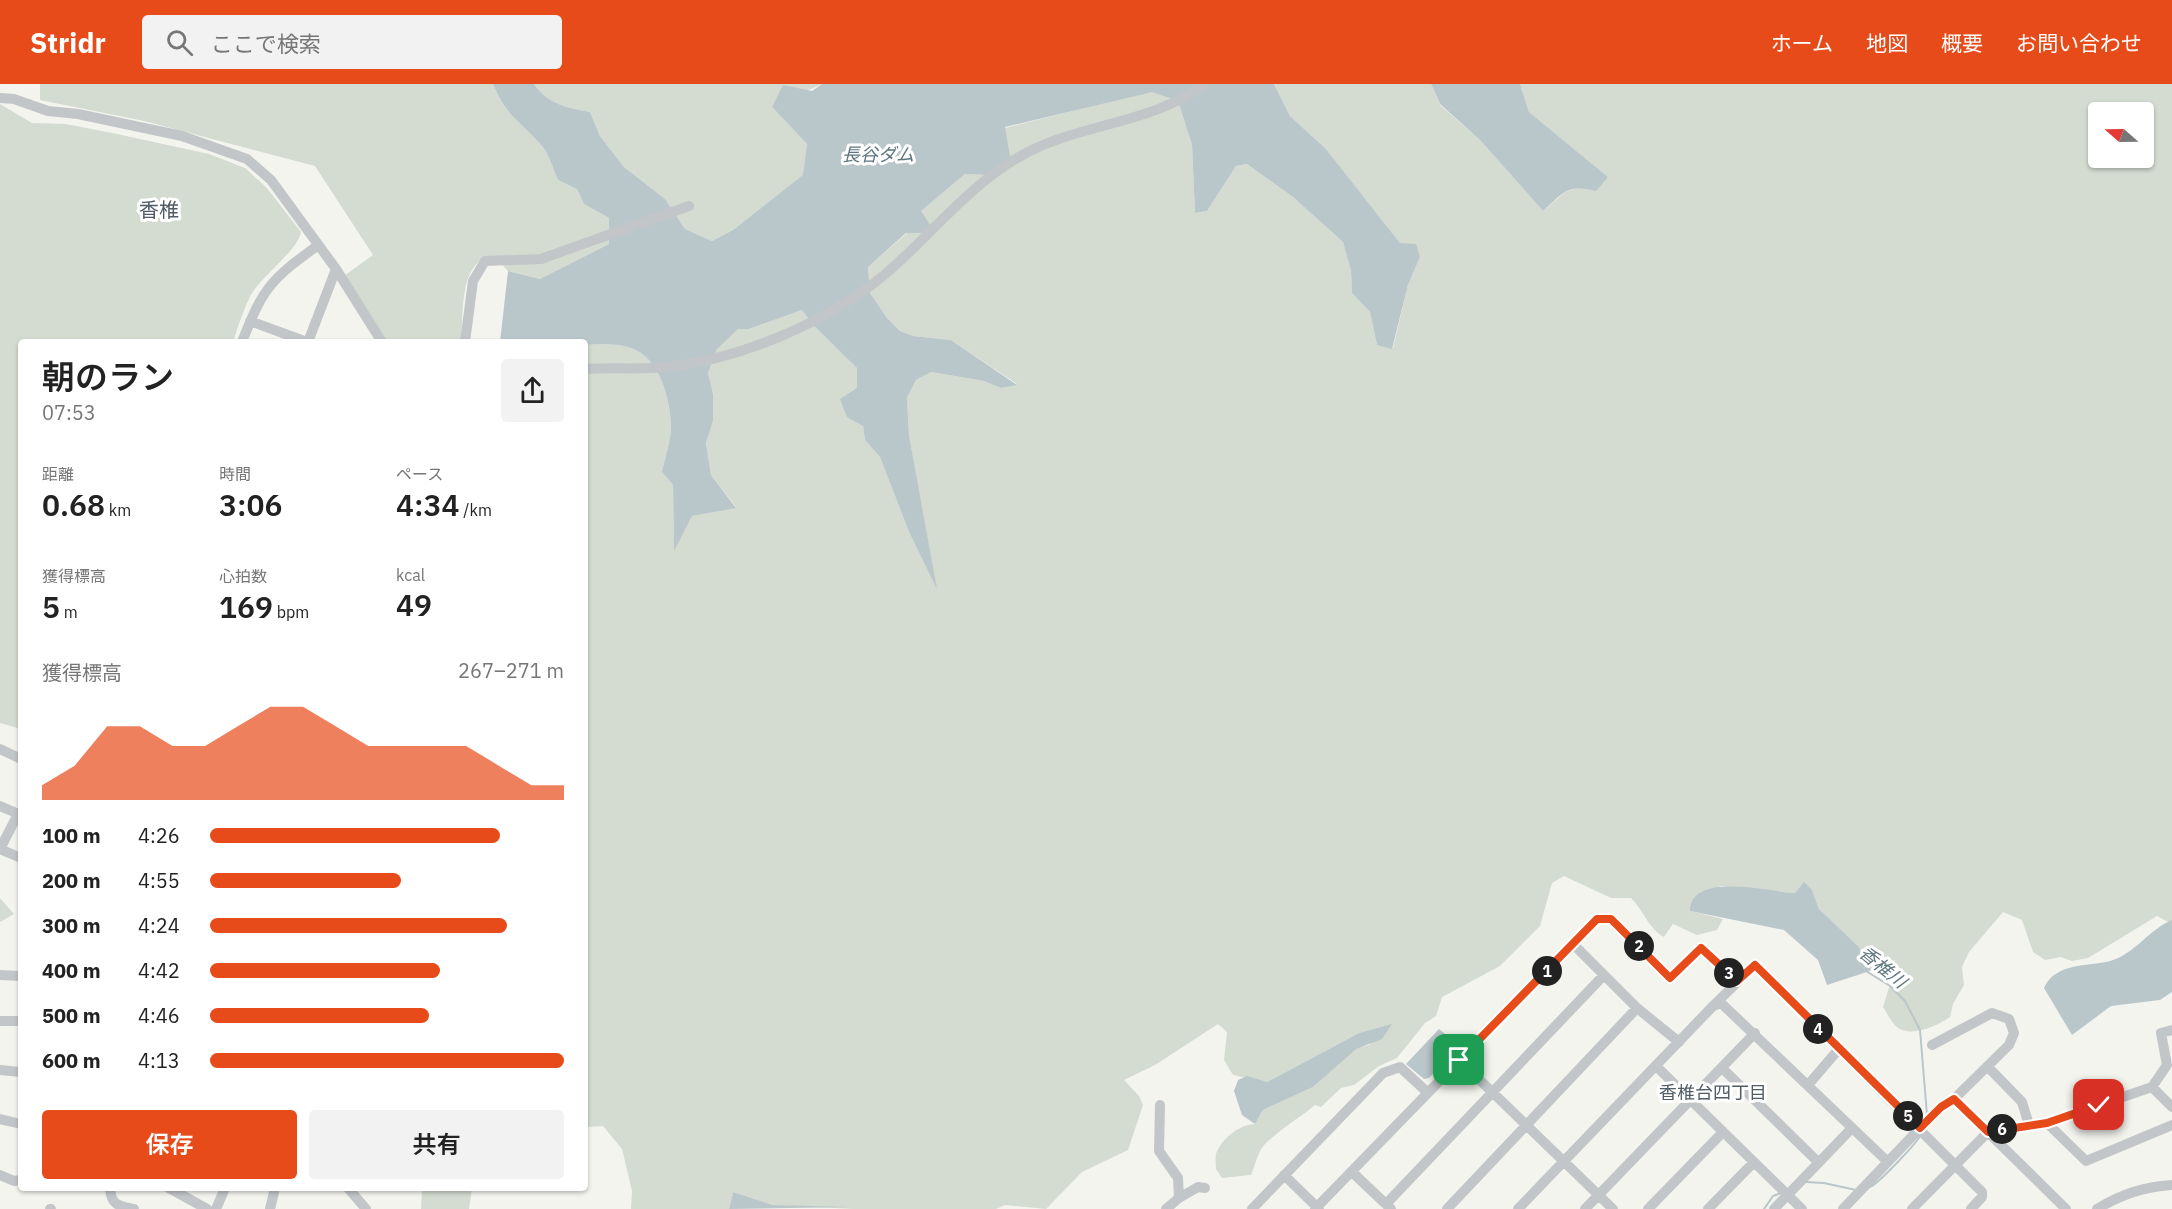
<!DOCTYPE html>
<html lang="ja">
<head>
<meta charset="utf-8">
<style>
  body { margin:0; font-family:"IBM Plex Sans","Noto Sans JP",sans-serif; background:#f2f2f2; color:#222; height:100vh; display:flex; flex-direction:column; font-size:22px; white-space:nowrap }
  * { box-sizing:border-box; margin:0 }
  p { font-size:20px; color:#767676 }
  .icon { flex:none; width:33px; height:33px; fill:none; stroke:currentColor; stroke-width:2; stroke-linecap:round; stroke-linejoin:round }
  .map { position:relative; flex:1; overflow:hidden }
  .panel { position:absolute; left:18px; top:255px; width:570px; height:852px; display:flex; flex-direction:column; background:#fff; border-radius:6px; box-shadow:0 2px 4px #0004 }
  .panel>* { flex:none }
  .needle { width:39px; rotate:290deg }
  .buttons { position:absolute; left:2088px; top:18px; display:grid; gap:12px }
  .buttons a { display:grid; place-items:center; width:66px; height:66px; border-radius:6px; background:#fff; box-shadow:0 2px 4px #0004; font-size:30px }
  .pin { position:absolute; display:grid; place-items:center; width:51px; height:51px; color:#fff; margin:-26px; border-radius:12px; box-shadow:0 3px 9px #0006 }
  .km { position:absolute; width:30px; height:30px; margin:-15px; border-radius:50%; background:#222; color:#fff; font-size:16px; line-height:30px; text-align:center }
  .round { display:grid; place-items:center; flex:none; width:63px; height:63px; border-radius:6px; background:#f2f2f2 }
  .summary { display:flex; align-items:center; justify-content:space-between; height:102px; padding:0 24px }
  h1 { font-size:33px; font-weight:600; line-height:45px }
  .figures { display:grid; grid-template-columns:repeat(3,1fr); gap:9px; height:102px; padding:6px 24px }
  .figures div { display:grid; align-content:center }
  .figures b { font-size:30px; font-weight:600 }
  .figures small { font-size:16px; font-weight:400 }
  .figures p { font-size:16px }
  .chart { height:168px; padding:12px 24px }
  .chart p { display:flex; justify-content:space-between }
  .chart svg { width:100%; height:108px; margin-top:6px; fill:#e84b1a; opacity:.7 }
  .primary-button { display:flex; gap:12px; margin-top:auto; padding:12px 24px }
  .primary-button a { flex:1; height:69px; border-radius:6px; background:#e84b1a; color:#fff; font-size:24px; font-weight:600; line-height:69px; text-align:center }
  .primary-button a+a { background:#f2f2f2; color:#222 }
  ul { padding:0 24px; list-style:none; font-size:20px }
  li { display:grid; grid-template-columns:96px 72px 1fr; align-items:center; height:45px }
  li i { height:15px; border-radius:8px; background:#e84b1a }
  header { display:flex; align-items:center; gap:36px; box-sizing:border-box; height:84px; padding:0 30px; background:#e84b1a; color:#fff }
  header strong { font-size:28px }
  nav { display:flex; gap:33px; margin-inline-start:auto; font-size:21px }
  .search { width:420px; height:54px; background:#f2f2f2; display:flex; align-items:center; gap:15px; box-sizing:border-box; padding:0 21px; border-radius:6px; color:#767676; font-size:22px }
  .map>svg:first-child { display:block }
</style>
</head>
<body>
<header>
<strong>Stridr</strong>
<div class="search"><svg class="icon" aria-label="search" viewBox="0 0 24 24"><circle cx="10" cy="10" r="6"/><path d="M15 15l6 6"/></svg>ここで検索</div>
<nav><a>ホーム</a><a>地図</a><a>概要</a><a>お問い合わせ</a></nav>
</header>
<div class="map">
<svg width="2172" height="1125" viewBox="0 0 2172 1125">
  <rect width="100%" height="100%" fill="#f4f4ef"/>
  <path fill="#d4dbd0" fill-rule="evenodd" d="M40,0H493C507,34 520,36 542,62C549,70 553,85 558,96L577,105L584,120L609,134V160L540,195L508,187L497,175L488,172C458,184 464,231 461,258H388L344,192L373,171L315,82L144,37L40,16Z
    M534,0H822L772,23L807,60L804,91L733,146L712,157L685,145L665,115L624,83L600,52L590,28C568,24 547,20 534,0Z
    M1274,0H1431L1440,21L1480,56L1543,127L1565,108L1608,93L1529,28L1520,0H2172V840L2157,832L2088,874L2072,877L2061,873L2045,876L2033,868L2022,836L2003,828L1969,868L1962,883L1964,901L1953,920L1950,933C1937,942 1911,954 1897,943C1891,938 1887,929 1883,923L1893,891L1873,886L1859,863L1819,825L1812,806L1804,799L1795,809L1720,802L1690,827L1723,835L1717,846L1697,851L1673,840L1664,853C1648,844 1644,827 1631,814H1611L1564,792L1552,799L1540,842L1500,882L1442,913L1436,932L1425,939L1397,974L1379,982L1354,1001L1341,1004L1321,1023L1315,1021C1302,1032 1270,1052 1262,1064C1257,1071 1255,1082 1251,1091L1222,1094L1216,1085C1216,1081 1215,1074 1216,1070C1221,1055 1240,1040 1255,1040L1263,1026L1313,1003L1356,964L1369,961L1391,941L1359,949L1267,998L1233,991L1224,976L1227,948L1218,940L1155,981L1124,996L1139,1012L1143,1021L1128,1066L1082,1088L1046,1125L1005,1121L996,1125H853L773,1121L733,1108L729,1125H631L632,1107L622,1065L603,1042L585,1043V261C599,260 618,259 631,264C660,274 670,314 671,342C671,357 665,373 662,388L673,401L674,465L692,432L736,423L711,391L706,359L713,337V310L708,289L717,264L738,245H749L802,226L815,243L857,284V304L865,356L880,373L909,448L936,502L909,351L907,314L916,296L931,288L984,297L1001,304L1017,300L951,256L913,252L900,247L887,234L870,209L868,183L907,149L921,127L965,90L987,91L1005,44L1152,7L1178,17L1192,61L1195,129L1207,127L1236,82L1247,80L1293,113L1343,158L1351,187L1352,209L1370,228L1377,261L1393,264L1408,201L1420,173L1400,159L1326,65L1290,32ZM2098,28H2144V74H2098Z
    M0,20L32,39L66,40L117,50L209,70L245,84L267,104L301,148C298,166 265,189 252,209C244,224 238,242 233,258H21V645L0,639Z
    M0,814L14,830L0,838Z
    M422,1104H472L469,1125H421Z"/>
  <path fill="#b9c6ca" d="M493,0H534C547,20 568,24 590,28L600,52L624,83L665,115L685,145L712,157L733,146L803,91L807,60L772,23L783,1L812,7L822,0H1274L1290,32L1326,65L1400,159L1416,160L1420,173L1408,201L1392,265L1377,261L1370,228L1352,209L1351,187L1343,158L1293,113L1247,80L1236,82L1207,127L1195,129L1192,61L1178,17L1152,8L1005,43L1010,73L987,91L965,90L921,127L930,141L922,149H906L868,183L870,209L887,234L900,247L913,252L951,256L1017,301L1001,304L984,297L931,288L916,296L907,314L909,351L937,505L909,448L880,373L865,356L863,342L847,333L840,315L857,304V284L815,243L802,226L749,245H738L717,265L708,289L713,310V337L706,359L711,391L736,424L692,432L674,467L673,401L662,388C665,373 671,357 671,342C670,314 660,274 631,264C618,259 599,260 585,261V258H500L508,187L540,195L609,160V134L584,120L577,105L558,96C553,85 549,70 542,62C520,36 507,34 493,0Z
    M1431,0H1520L1529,28L1608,93L1596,107C1568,99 1563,109 1543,127L1480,56L1440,20Z
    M1804,798L1812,806L1819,825L1859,863L1873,886L1827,901L1818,876L1784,846L1690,827C1691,787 1769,808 1795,809Z
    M2172,836V908L2160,916L2111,922L2072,951L2044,904C2056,878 2087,883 2110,877C2135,870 2148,846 2172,836Z
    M1392,940L1382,955L1356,965L1313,1003L1263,1026L1255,1040L1242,1031L1234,1007L1238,996L1247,992L1267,998L1359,949Z
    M1439,945L1457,960L1458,964L1429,994L1424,995L1406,980Z
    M733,1108L773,1121L849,1123L729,1125Z"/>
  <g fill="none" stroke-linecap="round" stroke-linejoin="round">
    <path stroke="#b9c6ca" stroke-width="2" d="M1866,887L1890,902L1905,917L1920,946L1927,1031
      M1806,1098L1824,1099L1856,1106
      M1870,1103C1878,1100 1919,1057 1921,1050
      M1764,1125L1773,1112L1781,1109"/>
    <path stroke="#c3c6c9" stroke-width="10" d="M0,14L14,15L48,27L78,30L182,52L247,75L271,96L336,185L382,258
      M250,237L307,258
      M242,258C263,204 270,196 317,162
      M308,258L336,185
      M465,258L473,197L485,177L541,175L689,122
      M585,285C612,283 640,286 667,283C740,275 826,239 883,192C932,151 970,98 1028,68C1085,39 1153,39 1205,0
      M0,665L21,675
      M0,722L21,731
      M0,765L18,730
      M0,765L21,774
      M1574,861L1637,924L1679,958
      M0,891L21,892
      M1713,922L1755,881L1982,1108V1113L1971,1125
      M0,937H21
      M1932,961L1992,929L2009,935L2014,949L2009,961L1954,1015
      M1459,976L1613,1125
      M1656,982L1802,1125
      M1988,983L2022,1018L2029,1041
      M1722,984L1818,1078
      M0,986L21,988
      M1808,1001L1838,966
      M2152,1003L2172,1023
      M1160,1021L1159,1067L1178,1094L1179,1114L1166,1125
      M0,1035L21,1040
      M2047,1039L2086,1077L2172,1041
      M1352,1088L1391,1125
      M0,1091L14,1097L21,1096
      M1284,1091L1319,1125
      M110,1104C111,1121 118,1122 134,1125
      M169,1104L207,1125
      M348,1104L366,1125
      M1179,1114L1198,1103L1205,1104
      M1386,1120L1604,891
      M50,1125H51
      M216,1125L225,1104
      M270,1125L275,1104
      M1252,1125L1383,989L1400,983L1427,1008
      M1315,1125L1597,835H1611L1670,894L1701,864L1737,897
      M1447,1125L1637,924
      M1518,1125L1713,922L1721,919L1888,1078
      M1585,1125L1755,949
      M1648,1125L1723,1048
      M1708,1125L1754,1078
      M1774,1125L1852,1044
      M1843,1125L1941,1022L1954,1015L2066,1125
      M1912,1125L1988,1048L2047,1039L2152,1003L2167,981L2161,949L2172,946
      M2097,1125C2122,1110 2143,1103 2172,1101"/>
  </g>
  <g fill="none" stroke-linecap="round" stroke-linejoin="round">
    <g stroke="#fff" stroke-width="12">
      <path id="route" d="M1459,976L1597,835H1611L1670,894L1701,864L1737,897L1755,881L1920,1044L1941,1023L1954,1015L1988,1048L2047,1039L2099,1021"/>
    </g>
    <use href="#route" stroke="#e84b1a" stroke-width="8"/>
  </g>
  <g text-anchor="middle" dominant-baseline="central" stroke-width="6" stroke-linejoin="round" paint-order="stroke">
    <g font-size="18" font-style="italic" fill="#5d767f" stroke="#fff">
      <text x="878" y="70">長谷ダム</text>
      <text transform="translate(1883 883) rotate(39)">香椎川</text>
    </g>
    <g font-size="18" fill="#505c66" stroke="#fff">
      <text x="1713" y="1008">香椎台四丁目</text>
    </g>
    <g font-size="20" fill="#505c66" stroke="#fff">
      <text x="159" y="125">香椎</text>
    </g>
  </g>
</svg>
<div class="buttons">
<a><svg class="needle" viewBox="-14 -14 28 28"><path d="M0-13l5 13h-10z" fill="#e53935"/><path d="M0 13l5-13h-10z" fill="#767676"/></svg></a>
</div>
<div class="pin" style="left:1459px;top:976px;background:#1e9e55"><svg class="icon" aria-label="arrive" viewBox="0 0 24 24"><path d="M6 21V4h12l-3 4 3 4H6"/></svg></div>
<div class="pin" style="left:2099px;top:1021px;background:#d93025"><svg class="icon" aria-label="check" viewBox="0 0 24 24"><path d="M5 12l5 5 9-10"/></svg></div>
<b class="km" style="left:1547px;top:887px">1</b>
<b class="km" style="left:1639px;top:862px">2</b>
<b class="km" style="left:1729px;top:889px">3</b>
<b class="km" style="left:1818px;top:945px">4</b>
<b class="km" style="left:1908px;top:1032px">5</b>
<b class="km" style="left:2002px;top:1045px">6</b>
<section class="panel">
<div class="summary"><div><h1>朝のラン</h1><p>07:53</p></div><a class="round"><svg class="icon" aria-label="share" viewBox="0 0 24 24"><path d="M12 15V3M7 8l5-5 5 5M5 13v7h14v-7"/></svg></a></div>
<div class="figures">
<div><p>距離</p><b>0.68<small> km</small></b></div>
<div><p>時間</p><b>3:06</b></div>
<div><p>ペース</p><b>4:34<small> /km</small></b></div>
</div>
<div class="figures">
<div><p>獲得標高</p><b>5<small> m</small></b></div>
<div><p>心拍数</p><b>169<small> bpm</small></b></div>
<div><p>kcal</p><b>49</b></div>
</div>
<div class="chart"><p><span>獲得標高</span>267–271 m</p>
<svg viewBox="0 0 160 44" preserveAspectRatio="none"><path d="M0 44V38L10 30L20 14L30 14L40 22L50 22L60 14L70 6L80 6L90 14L100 22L110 22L120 22L130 22L140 30L150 38L160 38V44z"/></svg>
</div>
<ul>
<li><b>100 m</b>4:26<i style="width:82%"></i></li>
<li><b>200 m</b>4:55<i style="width:54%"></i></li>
<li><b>300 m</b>4:24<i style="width:84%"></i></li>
<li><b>400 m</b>4:42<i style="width:65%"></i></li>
<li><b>500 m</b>4:46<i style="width:62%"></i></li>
<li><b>600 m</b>4:13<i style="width:100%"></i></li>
</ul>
<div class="primary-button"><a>保存</a><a>共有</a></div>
</section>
</div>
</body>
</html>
